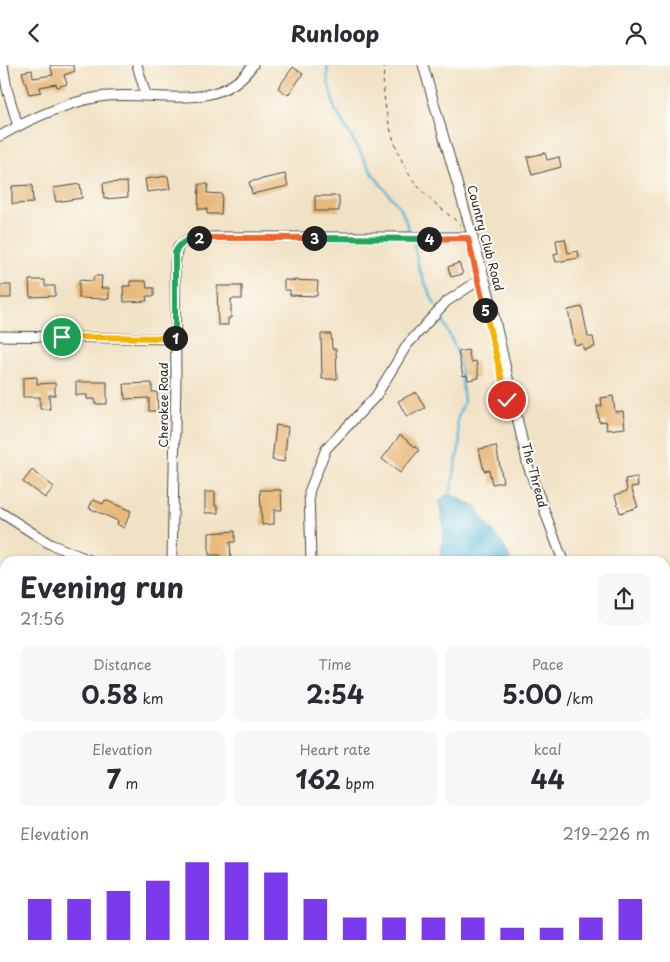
<!DOCTYPE html>
<html lang="en">
<head>
<meta charset="utf-8">
<style>
  body { margin:0; font-family:"Playpen Sans",sans-serif; background:#f7f7f7; color:#2b2b33; height:100vh; display:flex; flex-direction:column; font-size:19px; white-space:nowrap }
  * { box-sizing:border-box; margin:0 }
  p { font-size:16px; color:#7c7c81 }
  .icon { flex:none; width:28px; height:28px; fill:none; stroke:currentColor; stroke-width:2; stroke-linecap:round; stroke-linejoin:round }
  .map { position:relative; flex:1; overflow:hidden }
  .side { position:absolute; left:0px; top:491px; width:670px; height:406px; display:flex; flex-direction:column; background:#fff; border-radius:15px 15px 0 0; box-shadow:0 1px 4px #0004 }
  .side>* { flex:none }
  .pin { position:absolute; display:grid; place-items:center; width:42px; height:42px; color:#fff; margin:-21px; border:2px solid #fff; border-radius:50%; box-shadow:0 1px 5px #0007 }
  .km { position:absolute; width:25px; height:25px; margin:-12px; border-radius:50%; background:#222; color:#fff; font-size:14px; line-height:25px; text-align:center }
  .round { display:grid; place-items:center; flex:none; width:52px; height:52px; border-radius:10px; background:#f7f7f7 }
  .overview { display:flex; align-items:center; justify-content:space-between; height:85px; padding:0 20px }
  h1 { font-size:28px; font-weight:700; line-height:38px }
  .stats { display:grid; grid-template-columns:repeat(3,1fr); gap:8px; height:85px; padding:5px 20px }
  .stats div { display:grid; align-content:center; border-radius:10px; background:#f7f7f7; text-align:center }
  .stats b { font-size:25px; font-weight:700 }
  .stats small { font-size:14px; font-weight:400 }
  .stats p { font-size:14px }
  .chart { height:140px; padding:10px 20px }
  .chart p { display:flex; justify-content:space-between }
  .chart svg { width:100%; height:90px; margin-top:5px; stroke:#7c3aed; stroke-width:6 }
  header { display:flex; justify-content:space-between; align-items:center; height:65px; padding:0 20px; background:#fff; font-size:22px; font-weight:700 }
  .map>svg:first-child { display:block }
</style>
</head>
<body>
<header><svg class="icon" aria-label="back" viewBox="0 0 24 24"><path d="M15 5l-7 7 7 7"/></svg>Runloop<svg class="icon" aria-label="person" viewBox="0 0 24 24"><circle cx="12" cy="8" r="4"/><path d="M4 21q1-7 8-7t8 7"/></svg></header>
<div class="map">
<svg width="670" height="897" viewBox="0 0 670 897">
  <rect width="100%" height="100%" fill="#fdfcf7"/>
  <filter id="ink" filterUnits="userSpaceOnUse"><feTurbulence type="fractalNoise" baseFrequency=".02" numOctaves="2"/><feDisplacementMap in="SourceGraphic" scale="10" xChannelSelector="R" yChannelSelector="G"/><feConvolveMatrix kernelMatrix="1 2 1 2 8 2 1 2 1" color-interpolation-filters="sRGB"/></filter>
  <filter id="wash" filterUnits="userSpaceOnUse"><feTurbulence type="fractalNoise" baseFrequency=".0096" numOctaves="4" result="noise"/><feDisplacementMap in="SourceGraphic" scale="20" xChannelSelector="R" yChannelSelector="G"/><feGaussianBlur stdDeviation="1.12" result="paint"/><feColorMatrix in="noise" values="0 0 0 0 0 0 0 0 0 0 0 0 0 0 0 0 0 1.4 0 .05"/><feComposite in="paint" operator="in"/></filter>
  <g filter="url(#wash)">
    <rect width="100%" height="100%" fill="#f1e2c5"/>
    <path fill="#55b6d4" stroke="#407080" d="M446,430H452L477,443C485,465 505,473 510,496H440L444,463L439,437Z
      M602,893L605,897H119L108,893Z"/>
    <g fill="none" stroke-linecap="round" stroke-linejoin="round">
      <path stroke="#55b6d4" stroke-width="2.5" d="M327,0L328,17L335,44L374,111L401,144L410,167
        M414,179L419,204L435,240
        M441,251L459,291L464,336L457,355L460,378L450,430
        M0,795L5,796"/>
    </g>
    <g id="blocks">
      <path fill="#e8b97a" d="M50,0H73L75,6L64,10L67,19L57,22L56,19L40,22L41,27L29,29L22,7L32,5L33,13L53,10Z
        M293,2L303,9L288,30L278,23Z
        M545,88L547,95L559,92L561,102L532,110L527,92Z
        M285,109L288,121L252,129L249,117Z
        M168,111L170,124L147,127L145,114Z
        M127,117L128,132L104,134L103,118Z
        M80,119L82,133L56,137L53,123Z
        M199,119H208L207,128L222,129L221,149H207V144H198Z
        M32,120L33,138L12,139V121Z
        M315,131H339V146H315Z
        M565,174L568,188L578,186L579,193L556,197L554,189L558,188L556,175Z
        M459,198L463,209L451,212L448,202Z
        M94,211H102L101,223H109V234L79,233V215L93,216Z
        M29,215H45V221H55V231L30,232Z
        M284,215L318,216L317,231L290,230V225H284Z
        M130,216H146L147,223H154V231H146L147,236L124,237L123,221H130Z
        M0,220H11V233H0Z
        M217,221H242V234H231V253H228V260H218Z
        M582,242L588,272H593L595,282L584,285L582,279L575,280L568,245Z
        M321,269H331L332,284H336L337,314H322Z
        M468,285L471,297L476,296L479,313L468,315L467,310L463,311L458,287Z
        M37,312V319L55,318V330H49L50,344H40V332H23V313Z
        M76,317H107V339H95V334H87V330H76Z
        M152,318V327H157L158,346H149V333L125,334L124,319Z
        M416,327L425,343L407,352L398,336Z
        M613,331L615,347L623,346L625,363L607,365L606,356L599,357L597,341H602L601,333Z
        M276,360L288,362L284,397L272,395Z
        M400,370L419,385L400,408L382,394Z
        M496,381L503,417L492,419L489,405L484,406L479,384Z
        M32,405L54,422L45,433L23,417Z
        M637,412L638,421L631,422L638,442L620,448L615,430L627,426L625,414Z
        M260,425H281L282,445H274V459L262,460Z
        M205,427H215V441H218V448H205Z
        M93,435L103,439L105,435L131,446L124,463L117,459L118,456L89,443Z
        M235,466V477H230L231,496H220V490H209V468Z"/>
    </g>
  </g>
  <g filter="url(#ink)">
    <use href="#blocks" fill-opacity="0" stroke="#494642" stroke-width="1"/>
    <g fill="none" stroke-linecap="round" stroke-linejoin="round">
      <g stroke="#494642" stroke-width="11">
        <path id="minor" d="M3,0L7,24L18,61
          M137,0L146,30
          M423,0L489,229L528,401L563,496
          M0,71C30,54 65,38 99,32C151,24 217,51 253,0
          M0,271L176,274
          M0,447L50,479L92,496
          M172,496L176,316L175,199L178,181L192,173L214,172H473
          M311,496L309,427L326,384L376,331L407,280L446,237L484,212
          M0,626L5,633
          M665,656L670,661
          M670,703L666,724L670,729
          M665,764L670,763
          M665,820L670,825"/>
      </g>
      <path stroke="#494642" stroke-width="1" stroke-dasharray="4 4" stroke-linecap="butt" d="M385,0C378,32 394,89 413,115C425,132 445,146 461,160"/>
      <use href="#minor" stroke="#fff" stroke-width="9"/>
    </g>
  </g>
  <g fill="none" stroke-linecap="round" stroke-linejoin="round" filter="url(#ink)">
    <g stroke="#fff" stroke-width="10">
      <path id="split-1" d="M62,272L175,273"/>
    </g>
    <g stroke="#fff" stroke-width="10">
      <path id="split-2" d="M175,273V188C179,179 188,173 199,173"/>
    </g>
    <g stroke="#fff" stroke-width="10">
      <path id="split-3" d="M199,173H314"/>
    </g>
    <g stroke="#fff" stroke-width="10">
      <path id="split-4" d="M314,173L429,174"/>
    </g>
    <g stroke="#fff" stroke-width="10">
      <path id="split-5" d="M429,174L468,173L485,245"/>
    </g>
    <g stroke="#fff" stroke-width="10">
      <path id="split-6" d="M485,245L507,335"/>
    </g>
    <use href="#split-1" stroke="#f5b400" stroke-width="6"/>
    <use href="#split-2" stroke="#22a559" stroke-width="6"/>
    <use href="#split-3" stroke="#f0652b" stroke-width="6"/>
    <use href="#split-4" stroke="#22a559" stroke-width="6"/>
    <use href="#split-5" stroke="#f0652b" stroke-width="6"/>
    <use href="#split-6" stroke="#f5b400" stroke-width="6"/>
  </g>
  <g text-anchor="middle" dominant-baseline="central" stroke-width="4" stroke-linejoin="round" paint-order="stroke">
    <g font-size="12" fill="#2b2b2b" stroke="#fdfcf7">
      <text transform="translate(486 173) rotate(75)">Country Club Road</text>
      <text transform="translate(163 340) rotate(-90)">Cherokee Road</text>
      <text transform="translate(535 410) rotate(75)">The Thread</text>
    </g>
  </g>
</svg>
<div class="pin" style="left:62px;top:272px;background:#1e9e55"><svg class="icon" aria-label="arrive" viewBox="0 0 24 24"><path d="M6 21V4h12l-3 4 3 4H6"/></svg></div>
<div class="pin" style="left:507px;top:335px;background:#d93025"><svg class="icon" aria-label="check" viewBox="0 0 24 24"><path d="M5 12l5 5 9-10"/></svg></div>
<b class="km" style="left:175px;top:273px">1</b>
<b class="km" style="left:199px;top:173px">2</b>
<b class="km" style="left:314px;top:173px">3</b>
<b class="km" style="left:429px;top:174px">4</b>
<b class="km" style="left:485px;top:245px">5</b>
<section class="side">
<div class="overview"><div><h1>Evening run</h1><p>21:56</p></div><a class="round"><svg class="icon" aria-label="share" viewBox="0 0 24 24"><path d="M12 15V3M7 8l5-5 5 5M5 13v7h14v-7"/></svg></a></div>
<div class="stats">
<div><p>Distance</p><b>0.58<small> km</small></b></div>
<div><p>Time</p><b>2:54</b></div>
<div><p>Pace</p><b>5:00<small> /km</small></b></div>
</div>
<div class="stats">
<div><p>Elevation</p><b>7<small> m</small></b></div>
<div><p>Heart rate</p><b>162<small> bpm</small></b></div>
<div><p>kcal</p><b>44</b></div>
</div>
<div class="chart"><p><span>Elevation</span>219–226 m</p>
<svg viewBox="0 0 160 44" preserveAspectRatio="none"><path d="M5 44V24M15 44V24M25 44V20M35 44V15M45 44V6M55 44V6M65 44V11M75 44V24M85 44V33M95 44V33M105 44V33M115 44V33M125 44V38M135 44V38M145 44V33M155 44V24"/></svg>
</div>
</section>
</div>
</body>
</html>
